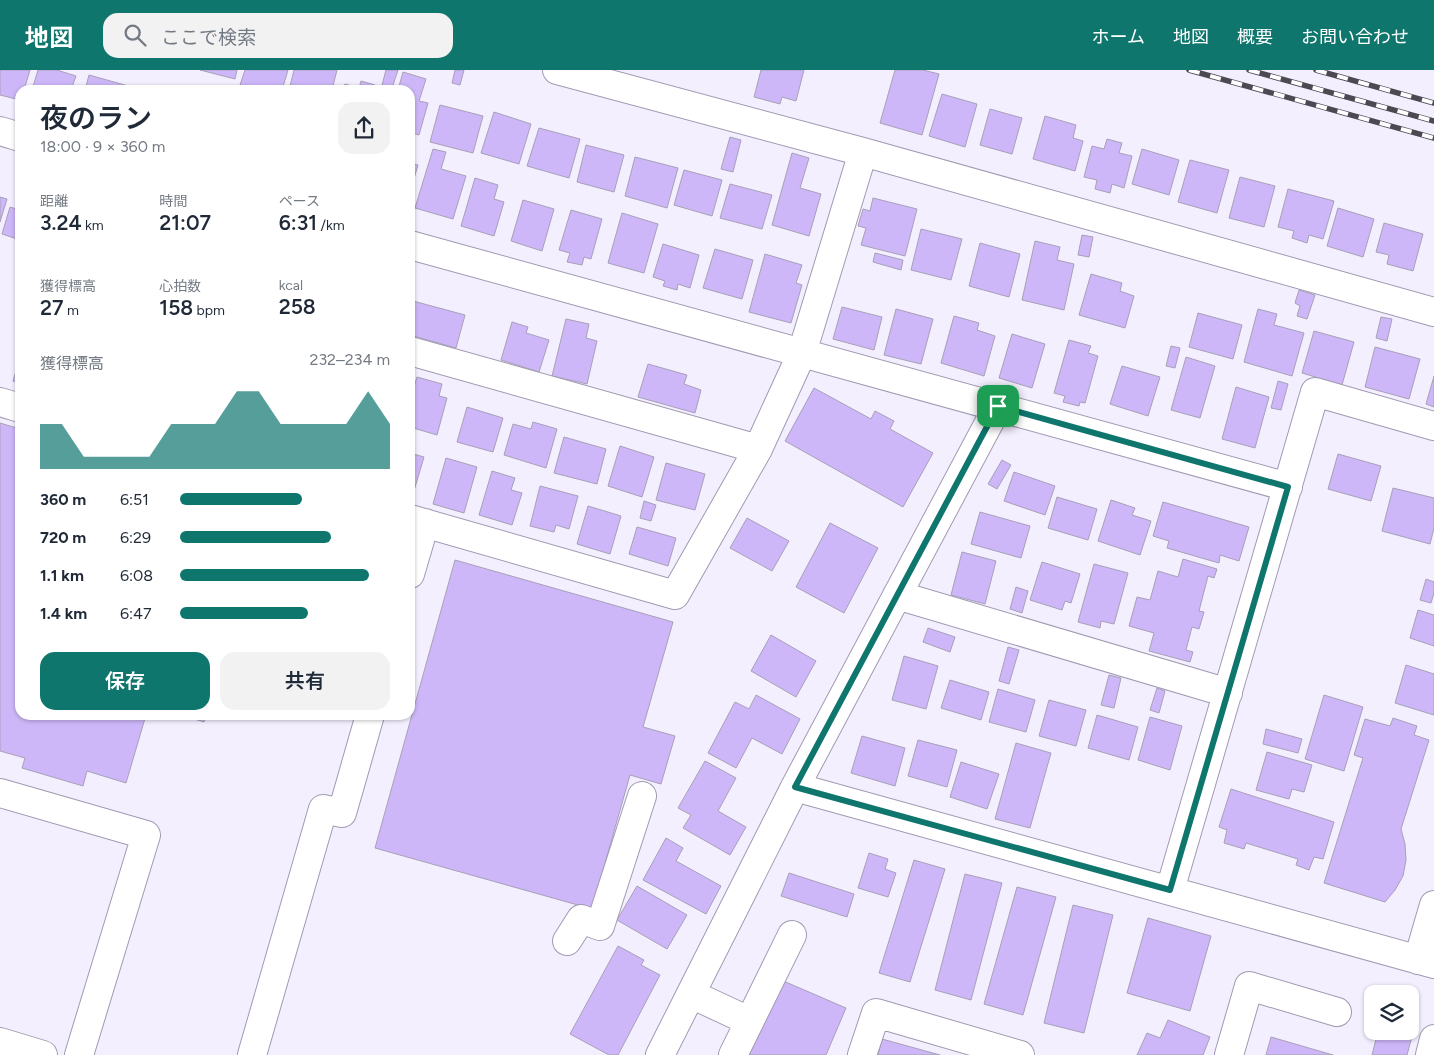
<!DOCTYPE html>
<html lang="ja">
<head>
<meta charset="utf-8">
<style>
  body { margin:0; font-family:Figtree,"Noto Sans JP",sans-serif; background:#f2f2f3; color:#1f2937; height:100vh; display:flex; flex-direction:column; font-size:19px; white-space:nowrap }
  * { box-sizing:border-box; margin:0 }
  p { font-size:16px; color:#747a83 }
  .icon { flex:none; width:28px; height:28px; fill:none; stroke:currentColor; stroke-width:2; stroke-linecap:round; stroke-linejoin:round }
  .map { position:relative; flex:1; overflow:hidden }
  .panel { position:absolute; left:15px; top:15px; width:400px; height:635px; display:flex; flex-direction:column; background:#fff; border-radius:15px; box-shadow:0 1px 4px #0004 }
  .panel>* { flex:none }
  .fabs { position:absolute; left:1364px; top:915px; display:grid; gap:10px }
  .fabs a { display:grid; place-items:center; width:55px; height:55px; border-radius:10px; background:#fff; box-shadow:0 1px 4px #0004; font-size:25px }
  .pin { position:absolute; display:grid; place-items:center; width:42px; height:42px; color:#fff; margin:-21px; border-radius:10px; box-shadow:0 2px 8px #0006 }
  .round { display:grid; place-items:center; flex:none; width:52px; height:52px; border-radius:15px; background:#f2f2f3 }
  .overview { display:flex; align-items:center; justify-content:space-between; height:85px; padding:0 25px }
  h1 { font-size:28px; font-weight:600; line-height:38px }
  .figures { display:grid; grid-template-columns:repeat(3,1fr); gap:8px; height:85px; padding:5px 25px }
  .figures div { display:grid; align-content:center }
  .figures b { font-size:21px; font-weight:600 }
  .figures small { font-size:14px; font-weight:400 }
  .figures p { font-size:14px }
  .chart { height:140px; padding:10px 25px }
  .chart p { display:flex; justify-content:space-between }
  .chart svg { width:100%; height:90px; margin-top:5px; fill:#0f766e; opacity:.7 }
  .button { display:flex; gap:10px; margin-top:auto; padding:10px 25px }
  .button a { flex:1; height:58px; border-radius:15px; background:#0f766e; color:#fff; font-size:20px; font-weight:600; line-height:58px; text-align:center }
  .button a+a { background:#f2f2f3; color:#1f2937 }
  ul { padding:0 25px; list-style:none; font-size:16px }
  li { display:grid; grid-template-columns:80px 60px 1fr; align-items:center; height:38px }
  li i { height:12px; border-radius:6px; background:#0f766e }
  header { display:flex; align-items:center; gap:30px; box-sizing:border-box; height:70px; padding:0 25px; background:#0f766e; color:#fff }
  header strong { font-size:24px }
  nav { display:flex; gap:28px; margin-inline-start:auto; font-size:18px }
  .search { width:350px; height:45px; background:#f2f2f3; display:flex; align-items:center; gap:12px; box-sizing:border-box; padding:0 18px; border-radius:15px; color:#747a83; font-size:19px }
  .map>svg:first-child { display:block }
</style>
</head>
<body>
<header>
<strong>地図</strong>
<div class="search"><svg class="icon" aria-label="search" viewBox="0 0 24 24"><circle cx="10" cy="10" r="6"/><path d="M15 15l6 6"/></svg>ここで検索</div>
<nav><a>ホーム</a><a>地図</a><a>概要</a><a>お問い合わせ</a></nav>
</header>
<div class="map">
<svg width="1434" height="985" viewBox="0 0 1434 985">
  <rect width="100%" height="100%" fill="#f4efff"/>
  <path fill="#cdb7f8" stroke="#a7a0b7" d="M0,0H30L24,20H20V30L0,25Z
    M38,0H57L76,6L71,20H32Z
    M200,0H237L235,9Z
    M245,0H288L282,20H257L240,15Z
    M294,0H337L332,20H289Z
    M386,0H398L392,18L382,15Z
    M455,0H464L460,15L452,13Z
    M761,0H804L796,31L782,27L780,34L754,27Z
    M895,0H923L939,4L922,65L880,53Z
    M403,2L426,9L419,31L428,33L419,65L410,62V20H398Z
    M89,5L132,17L131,20H85Z
    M361,11L375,15L374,20H343L345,14L359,18Z
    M942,24L977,34L965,77L929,66Z
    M440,35L483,46L473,83L430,72Z
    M990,39L1022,48L1012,84L980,75Z
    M494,42L531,54L519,94L481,83Z
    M1045,46L1076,55L1073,68L1083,71L1075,101L1033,89Z
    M539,58L580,69L569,108L527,96Z
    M730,67L741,70L733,102L721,99Z
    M1107,69L1122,73L1119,83L1132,86L1124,118L1112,114L1110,123L1095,119L1097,110L1084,107L1092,76L1104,79Z
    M586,75L624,85L614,122L577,112Z
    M433,79L446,82L441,99L466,106L453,149L415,138Z
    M1142,79L1179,90L1169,125L1132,114Z
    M792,83L809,88L800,118L821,124L809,166L772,155Z
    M635,87L678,98L667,138L625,126Z
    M1190,90L1229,100L1217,143L1178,132Z
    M410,93L418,95L410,122Z
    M684,100L722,110L712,146L674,135Z
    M1240,107L1275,116L1264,157L1229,148Z
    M475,108L498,115L494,129L504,132L494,166L461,156Z
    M730,114L772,125L762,159L720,148Z
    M1288,119L1334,131L1323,169L1309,165L1307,173L1292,168L1294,161L1278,157Z
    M0,127L7,129L0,152Z
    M873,128L917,139L905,186L861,175L866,158L858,156L863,139L870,141Z
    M523,130L554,139L542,181L511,171Z
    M10,137L20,140V170L2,164Z
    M1338,138L1374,149L1363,187L1327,176Z
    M571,140L602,149L591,189L584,187L582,195L567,192L570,183L559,180Z
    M622,143L658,154L644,203L608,193Z
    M1384,153L1423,164L1413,201L1387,194L1389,185L1376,182Z
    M921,159L962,169L951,210L911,200Z
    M1082,165L1093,167L1089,187L1078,185Z
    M1035,171L1060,177L1057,190L1074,194L1064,240L1022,230Z
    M980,173L1020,184L1009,227L969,216Z
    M663,174L699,185L690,218L678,214L677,220L663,216L665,211L653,207Z
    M715,179L753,190L742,229L703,218Z
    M875,183L903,190L901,200L873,192Z
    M765,184L802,195L796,213L802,215L791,253L749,242Z
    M1091,204L1122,213L1120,221L1134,226L1125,258L1079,245Z
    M1299,220L1315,225L1307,249L1297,246L1300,236L1295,233Z
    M413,231L465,245L456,278L410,265V243Z
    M842,237L882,247L874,280L833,269Z
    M896,239L933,249L921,294L884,285Z
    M1258,239L1277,244L1274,255L1304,263L1292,306L1244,292Z
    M1198,243L1242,255L1233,289L1189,277Z
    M954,246L979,253L977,260L995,266L984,306L941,293Z
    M1381,247L1392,249L1387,271L1376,268Z
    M566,249L589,254L586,268L597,271L587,314L552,306Z
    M512,252L528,257L526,263L549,270L539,302L501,290Z
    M1314,261L1354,272L1342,315L1302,303Z
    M1012,264L1045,274L1032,318L999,308Z
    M1069,270L1091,276L1088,283L1098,286L1085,333L1080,332L1079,336L1063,332L1065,326L1054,323Z
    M1171,276L1180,278L1175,298L1166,296Z
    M1375,277L1420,289L1409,329L1365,317Z
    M1186,287L1215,296L1200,348L1171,340Z
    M20,288V313L13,311Z
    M648,294L687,305L684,314L701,320L695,343L638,327Z
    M1122,296L1160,307L1148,346L1110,334Z
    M1434,306V337L1426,334Z
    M417,307L442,314L439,326L447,328L437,365L410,357V330Z
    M1278,311L1288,314L1281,340L1271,338Z
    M1236,317L1269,327L1255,378L1222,369Z
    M814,318L871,349L875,341L894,351L890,359L933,383L903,437L785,371Z
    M467,337L503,348L493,382L457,372Z
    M533,352L557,359L546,398L504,385L513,354L531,359Z
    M0,353L20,359V645H146L126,713L87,701L83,716L22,698L25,688L0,681Z
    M564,367L606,379L597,414L554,403Z
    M620,376L654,387L642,427L608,416Z
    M410,383L424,387L413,424L410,423Z
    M1338,384L1381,396L1371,431L1328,419Z
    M446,388L477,397L464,443L433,434Z
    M1002,390L1011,395L997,419L988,414Z
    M666,393L705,404L695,440L656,430Z
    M492,401L515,408L511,420L522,423L512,455L479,445Z
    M1014,402L1055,416L1045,445L1004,431Z
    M540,416L578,426L569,459L556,455L554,462L530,456Z
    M1393,418L1434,428V458L1430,474L1382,461Z
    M1057,427L1097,439L1088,470L1048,458Z
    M1111,430L1135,438L1132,445L1151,451L1140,485L1098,471Z
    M644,431L656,435L651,451L640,448Z
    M1163,432L1249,457L1239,491L1220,485L1219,493L1167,478L1169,471L1153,466Z
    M588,436L621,446L610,484L577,474Z
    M980,442L1030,456L1021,488L971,474Z
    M747,448L789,471L772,501L730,478Z
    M830,453L878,478L844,543L796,517Z
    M637,457L676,468L668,496L629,484Z
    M962,482L996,491L985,534L951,525Z
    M1183,489L1217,499L1214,508L1208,506L1199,541L1204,542L1199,559L1192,557L1186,580L1193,582L1190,592L1149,581L1154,563L1129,556L1137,527L1150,530L1158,501L1178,507Z
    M455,490L673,552L643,657L675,666L661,714L630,705L592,839L375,778Z
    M1042,492L1080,504L1071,533L1065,531L1062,540L1030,530Z
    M1094,494L1128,503L1114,554L1101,551L1100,558L1078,552Z
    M1426,509L1434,512V523L1431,533L1420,530Z
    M1016,517L1028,521L1022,543L1010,539Z
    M1418,540L1434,545V576L1410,568Z
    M928,558L955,567L950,582L923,572Z
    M771,565L816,591L796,627L751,601Z
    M1008,577L1019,580L1009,614L999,611Z
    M904,586L938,596L926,639L892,630Z
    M1406,595L1434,604V645L1395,633Z
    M1109,605L1121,608L1114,638L1101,635Z
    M950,610L989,622L981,650L941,638Z
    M1157,618L1165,621L1159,643L1150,640Z
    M998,619L1035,630L1026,662L989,652Z
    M756,625L800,649L782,684L752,668L736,698L708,683L735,632L749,639Z
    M1324,625L1363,637L1344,701L1305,689Z
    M1049,630L1086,640L1076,676L1039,666Z
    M182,645H206L204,652Z
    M1097,645L1138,657L1129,690L1088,678Z
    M1150,647L1182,656L1170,700L1138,690Z
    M1393,648L1417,656L1414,665L1429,670L1401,759L1405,774L1406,790L1403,806L1395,820L1385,832L1324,813L1363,688L1354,685L1365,649L1390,656Z
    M1266,659L1302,669L1298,683L1263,674Z
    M862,666L905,678L895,716L851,703Z
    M918,670L957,680L947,717L908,706Z
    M1016,673L1051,683L1030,758L995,749Z
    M1267,682L1312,695L1304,722L1292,719L1289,729L1256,720Z
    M705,691L736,708L718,741L746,757L730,785L683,758L691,745L678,738Z
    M961,692L999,704L987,739L950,727Z
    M1231,719L1334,752L1323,789L1314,787L1309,800L1296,795L1298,789L1246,773L1244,779L1224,773L1227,760L1219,757Z
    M666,768L683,778L676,791L721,816L706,844L643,810Z
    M869,783L888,789L885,799L896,803L888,827L858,818Z
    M914,790L945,799L910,912L879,903Z
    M789,803L854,824L847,847L781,826Z
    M965,804L1002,813L971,930L935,920Z
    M637,816L687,845L667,879L617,850Z
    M1017,817L1056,827L1023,945L984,934Z
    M1073,835L1113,845L1084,963L1044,953Z
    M1148,848L1211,866L1190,941L1127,923Z
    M618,876L644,890L641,895L660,905L618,985H609L570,964Z
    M781,910L846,938L826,985H749Z
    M1410,949L1416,951L1407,985H1372L1378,961H1410Z
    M1168,950L1210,967L1203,985H1137L1147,963L1160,968Z
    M1271,967L1333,985H1266Z
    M882,969L940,985H878Z"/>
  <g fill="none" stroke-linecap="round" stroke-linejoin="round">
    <g stroke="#a19ab1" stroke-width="30">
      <path id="minor" d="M557,0L863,82L1434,242
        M0,61L20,67
        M410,175L1288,417
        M410,281L758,379
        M0,332L20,338
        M410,449L675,525L758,379L802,283L863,82
        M410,504L425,453
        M897,525L1228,623
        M795,717L1434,894
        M0,723L146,765L79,985
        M1170,820L1315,322L1434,356
        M567,871L581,849L600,856L642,726
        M1418,890L1434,835
        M691,924L749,951
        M252,985L323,739L342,743L370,645
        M660,985L795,717L998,336
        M733,985L792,865
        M862,985L876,943L1020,985
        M1229,985L1249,916L1337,942
        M1430,985L1434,969"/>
    </g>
    <g stroke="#a19ab1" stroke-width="30">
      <path id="highway" d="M0,972L43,985"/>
    </g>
    <use href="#minor" stroke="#fff" stroke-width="28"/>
    <use href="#highway" stroke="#fff" stroke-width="28"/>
    <g stroke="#4c4953" stroke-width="5.5">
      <path id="rail" d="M1189,0L1434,68
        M1249,0L1434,51
        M1316,0L1434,33"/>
    </g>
    <use href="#rail" stroke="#fff" stroke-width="4" stroke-dasharray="11" stroke-linecap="butt"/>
  </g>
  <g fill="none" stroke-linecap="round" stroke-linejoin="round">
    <g stroke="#fff" stroke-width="10">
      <path id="route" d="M998,336L1288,417L1170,820L795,717Z"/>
    </g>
    <use href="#route" stroke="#0f766e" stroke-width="6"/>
  </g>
</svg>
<div class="fabs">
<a><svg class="icon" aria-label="layers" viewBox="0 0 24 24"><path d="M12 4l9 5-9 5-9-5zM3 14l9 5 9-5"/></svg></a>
</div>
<div class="pin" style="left:998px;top:336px;background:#1e9e55"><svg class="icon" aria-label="arrive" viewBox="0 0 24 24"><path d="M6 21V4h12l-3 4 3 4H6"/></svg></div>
<section class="panel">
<div class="overview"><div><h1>夜のラン</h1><p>18:00 · 9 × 360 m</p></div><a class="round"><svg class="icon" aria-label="share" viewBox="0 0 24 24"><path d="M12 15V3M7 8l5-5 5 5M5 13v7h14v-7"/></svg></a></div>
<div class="figures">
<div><p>距離</p><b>3.24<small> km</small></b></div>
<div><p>時間</p><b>21:07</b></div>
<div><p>ペース</p><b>6:31<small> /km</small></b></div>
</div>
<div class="figures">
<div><p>獲得標高</p><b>27<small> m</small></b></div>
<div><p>心拍数</p><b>158<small> bpm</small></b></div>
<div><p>kcal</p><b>258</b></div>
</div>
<div class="chart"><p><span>獲得標高</span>232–234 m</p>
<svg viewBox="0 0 160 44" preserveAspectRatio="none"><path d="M0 44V22L10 22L20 38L30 38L40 38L50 38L60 22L70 22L80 22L90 6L100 6L110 22L120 22L130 22L140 22L150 6L160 22V44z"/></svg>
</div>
<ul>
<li><b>360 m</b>6:51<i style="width:58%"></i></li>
<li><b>720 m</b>6:29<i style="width:72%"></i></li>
<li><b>1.1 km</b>6:08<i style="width:90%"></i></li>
<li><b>1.4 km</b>6:47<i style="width:61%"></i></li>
</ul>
<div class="button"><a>保存</a><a>共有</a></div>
</section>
</div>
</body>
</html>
